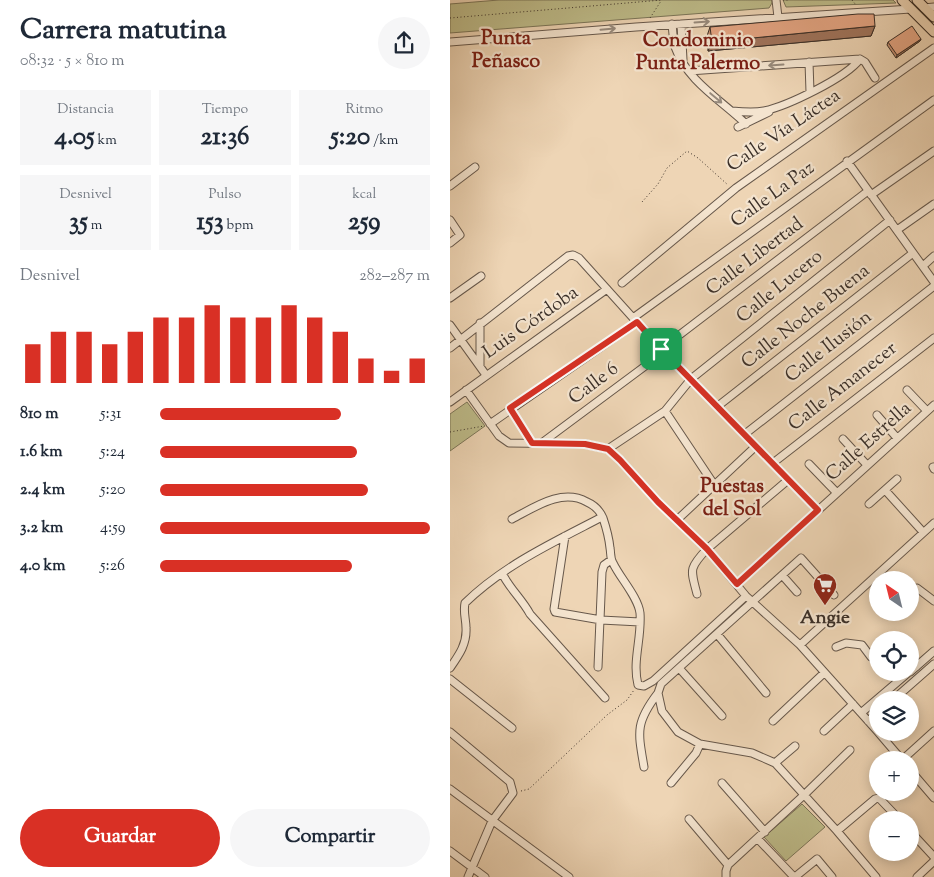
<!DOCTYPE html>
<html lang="es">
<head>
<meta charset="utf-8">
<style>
  body { margin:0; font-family:"Sorts Mill Goudy",serif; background:#f6f6f7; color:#1f2937; height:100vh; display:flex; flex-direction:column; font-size:19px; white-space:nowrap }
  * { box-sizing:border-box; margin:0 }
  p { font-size:16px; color:#747a83 }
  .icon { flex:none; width:28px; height:28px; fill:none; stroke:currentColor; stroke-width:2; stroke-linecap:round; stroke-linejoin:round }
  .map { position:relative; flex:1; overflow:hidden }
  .details { display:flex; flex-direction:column; background:#fff; width:450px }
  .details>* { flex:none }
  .needle { width:32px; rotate:325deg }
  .tools { position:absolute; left:419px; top:571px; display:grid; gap:10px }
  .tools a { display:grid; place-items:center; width:50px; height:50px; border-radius:50%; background:#fff; box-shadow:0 2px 12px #0003; font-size:25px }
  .pin { position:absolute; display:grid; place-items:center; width:42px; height:42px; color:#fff; margin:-21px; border-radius:10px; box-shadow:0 2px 8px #0006 }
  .round { display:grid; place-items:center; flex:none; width:52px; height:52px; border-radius:26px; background:#f6f6f7 }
  .summary { display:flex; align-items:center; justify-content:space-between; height:85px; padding:0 20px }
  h1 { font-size:28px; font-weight:700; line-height:38px }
  .figures { display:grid; grid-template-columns:repeat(3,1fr); gap:8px; height:85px; padding:5px 20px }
  .figures div { display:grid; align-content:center; border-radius:0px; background:#f6f6f7; text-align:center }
  .figures b { font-size:25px; font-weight:700 }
  .figures small { font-size:14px; font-weight:400 }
  .figures p { font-size:14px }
  .chart { height:140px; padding:10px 20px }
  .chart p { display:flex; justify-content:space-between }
  .chart svg { width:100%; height:90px; margin-top:5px; stroke:#d93025; stroke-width:6 }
  .button { display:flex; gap:10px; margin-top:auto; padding:10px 20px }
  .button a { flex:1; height:58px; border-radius:30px; background:#d93025; color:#fff; font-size:20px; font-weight:700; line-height:58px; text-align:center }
  .button a+a { background:#f6f6f7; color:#1f2937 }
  ul { padding:0 20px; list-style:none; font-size:16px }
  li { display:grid; grid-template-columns:80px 60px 1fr; align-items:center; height:38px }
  li i { height:12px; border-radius:6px; background:#d93025 }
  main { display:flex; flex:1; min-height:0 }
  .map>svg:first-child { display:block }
</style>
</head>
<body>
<main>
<section class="details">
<div class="summary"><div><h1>Carrera matutina</h1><p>08:32 · 5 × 810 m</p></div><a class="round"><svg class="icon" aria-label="share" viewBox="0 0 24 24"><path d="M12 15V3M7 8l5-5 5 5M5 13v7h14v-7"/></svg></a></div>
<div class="figures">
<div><p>Distancia</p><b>4.05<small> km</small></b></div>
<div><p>Tiempo</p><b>21:36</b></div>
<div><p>Ritmo</p><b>5:20<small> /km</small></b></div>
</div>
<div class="figures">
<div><p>Desnivel</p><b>35<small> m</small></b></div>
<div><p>Pulso</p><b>153<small> bpm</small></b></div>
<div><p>kcal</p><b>259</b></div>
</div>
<div class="chart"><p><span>Desnivel</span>282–287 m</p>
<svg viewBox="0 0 160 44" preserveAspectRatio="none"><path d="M5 44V25M15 44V19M25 44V19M35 44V25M45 44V19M55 44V12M65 44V12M75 44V6M85 44V12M95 44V12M105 44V6M115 44V12M125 44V19M135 44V32M145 44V38M155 44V32"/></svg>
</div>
<ul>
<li><b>810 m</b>5:31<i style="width:67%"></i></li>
<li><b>1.6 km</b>5:24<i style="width:73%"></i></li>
<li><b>2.4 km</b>5:20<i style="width:77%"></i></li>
<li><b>3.2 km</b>4:59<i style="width:100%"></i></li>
<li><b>4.0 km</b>5:26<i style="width:71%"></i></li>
</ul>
<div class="button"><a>Guardar</a><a>Compartir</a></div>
</section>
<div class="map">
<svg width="484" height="877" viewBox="0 0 484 877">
  <rect width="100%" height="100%" fill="#eed5b5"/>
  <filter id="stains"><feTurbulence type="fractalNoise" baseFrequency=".004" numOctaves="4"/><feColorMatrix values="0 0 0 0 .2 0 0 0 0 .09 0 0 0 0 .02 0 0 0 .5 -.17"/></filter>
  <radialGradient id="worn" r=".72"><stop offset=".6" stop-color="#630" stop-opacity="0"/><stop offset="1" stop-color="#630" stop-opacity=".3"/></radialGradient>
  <path fill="#bebc8a" stroke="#7c7659" d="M49,0H322V3L319,8L0,33V4Z
    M333,0H443L446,3L336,7Z
    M17,402L35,426L0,451V414Z
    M352,804L375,827L336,861L314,837Z"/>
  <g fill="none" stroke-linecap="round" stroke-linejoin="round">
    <g stroke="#67584b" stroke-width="9">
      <path id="minor" d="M326,0L328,17
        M474,8L484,7
        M222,24C223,32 223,41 225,47C237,81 271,100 296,124
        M231,24L233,60
        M0,42L186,27L461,9
        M359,62L360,92
        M239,71L410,59L415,62L425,78
        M282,111C292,112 304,113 314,111C337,106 396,78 410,59
        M288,127L319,112
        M397,161L484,282
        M0,186L25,167
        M421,195L484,151
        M0,220L10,235L0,243
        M447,230L484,204
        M473,266L484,256
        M172,283L286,188L484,48
        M0,298L31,276
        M183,318L484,100
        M0,325L36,375
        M0,348L118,256L123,255L129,258L211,349L368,510
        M211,349L418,191
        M30,366V323
        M16,390L49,436L59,443L135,444L158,449L170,460L208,502L257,549L296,596L350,645L428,732
        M457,390L477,411
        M0,402L157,289
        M268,406L463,253
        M215,411L265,486
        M427,415L447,438
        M40,424L187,322
        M295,434L484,286
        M393,439L417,465
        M93,442L214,352
        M158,449L215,411L241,379L440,220
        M323,463L484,338
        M359,464L387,493
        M483,467L484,469
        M435,490L473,532
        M419,504L447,479
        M62,519C85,507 112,488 137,502C144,505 150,511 153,518C156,527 159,538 160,548C161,553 160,558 163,563C170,578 188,597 190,613C192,638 182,661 188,685L194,686L203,681L296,596
        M227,520L306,446
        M115,536L104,609L105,612L151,620L190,622
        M52,573C59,588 72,599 80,614L155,698
        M332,575L347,592
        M287,584L484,405
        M460,591L467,588L484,601
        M247,594C241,570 238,569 257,549L338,480
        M384,595L351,558L211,684L208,693L212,711L228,732L250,744L302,753L325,763L387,831L426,877
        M267,634L316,693
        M350,645L484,523
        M386,647L396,643L412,645L421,657L428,658
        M460,658L466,667
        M148,667L152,572L154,565L161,560
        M0,668C9,655 17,644 16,628C16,619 13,612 15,603C54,565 104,542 152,517
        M229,668L272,716
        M460,672L484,651
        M0,679L62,728
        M443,700L484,664
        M411,713L459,672
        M323,721L374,673
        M418,721L428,713
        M374,731L403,704
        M0,732L60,782L63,793L42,821L18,877
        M428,732L452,760
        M452,760L484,731
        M325,763L345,746
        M194,767C188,732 185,723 208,693
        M460,770L484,798
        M221,783L246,753L250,744
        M272,783L315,832
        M0,789L119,877
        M239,819L278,865
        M387,831L425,799L429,798L450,820
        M460,831L484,857
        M308,839L344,877
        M0,851L35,877
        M278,865L354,795L400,750
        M276,877V871L278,865
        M345,877L367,859L382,877
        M467,877L484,861"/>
    </g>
    <g stroke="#3a2f28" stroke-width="11">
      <path id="major" d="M452,0L484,32
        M467,0L484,17"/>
    </g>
    <path stroke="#3a2f28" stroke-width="1" stroke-dasharray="1 2.5" stroke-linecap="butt" d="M333,0H339
      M402,0L406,5
      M0,18L212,0
      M200,18L211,1
      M192,202L208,184L217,168L237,151L248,158L278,185
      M65,416L77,435
      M0,432L34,426
      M71,791L79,789L157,715L177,700L184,690"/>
    <use href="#minor" stroke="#f4e4cf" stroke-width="7"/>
    <use href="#major" stroke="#eed5b5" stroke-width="9"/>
  </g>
  <path fill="#c48e71" stroke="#3a2f28" d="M425,26L421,36L258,51L257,36L260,27Z
    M471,39L470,41L446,58L437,45L438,42Z"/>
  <path fill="#a0745c" stroke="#3a2f28" d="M425,26L421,36L258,51L262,42Z
    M471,39L470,41L446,58L447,55Z"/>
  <path fill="#e4a583" stroke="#3a2f28" d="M408,14H424L425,26L262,42L260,27Z
    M462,26L471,39L447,55L438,42Z"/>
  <defs><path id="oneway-shaft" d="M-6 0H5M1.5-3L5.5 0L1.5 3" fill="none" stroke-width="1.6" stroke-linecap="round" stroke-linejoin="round" transform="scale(1.25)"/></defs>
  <g stroke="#978a7c">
    <use href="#oneway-shaft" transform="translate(252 22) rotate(-4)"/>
    <use href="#oneway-shaft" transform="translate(158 29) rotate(-5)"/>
    <use href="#oneway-shaft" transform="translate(326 65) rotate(176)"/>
    <use href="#oneway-shaft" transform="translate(266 98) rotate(40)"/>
  </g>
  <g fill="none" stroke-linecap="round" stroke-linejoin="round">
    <g stroke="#fff" stroke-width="10">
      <path id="route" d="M187,322L211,349L368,510L287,584L257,549L208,502L170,460L158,449L135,444L82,443L60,408Z"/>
    </g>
    <use href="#route" stroke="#d93025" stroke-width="6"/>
  </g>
  <defs>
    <g id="supermarket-pin" transform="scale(1.25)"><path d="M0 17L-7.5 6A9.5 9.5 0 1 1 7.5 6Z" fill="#8f2418" stroke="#f4e4cf"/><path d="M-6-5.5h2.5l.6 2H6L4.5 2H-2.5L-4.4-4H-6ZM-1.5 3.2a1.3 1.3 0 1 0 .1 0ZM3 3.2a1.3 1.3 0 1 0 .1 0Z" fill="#fff"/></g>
  </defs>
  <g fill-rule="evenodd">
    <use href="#supermarket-pin" x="375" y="585"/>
  </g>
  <g text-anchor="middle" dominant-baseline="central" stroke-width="4.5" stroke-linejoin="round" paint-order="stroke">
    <g font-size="19" fill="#3a2f28" stroke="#f4e4cf">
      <text transform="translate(334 131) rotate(-34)">Calle Vía Láctea</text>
      <text transform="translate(323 195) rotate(-36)">Calle La Paz</text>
      <text transform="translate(305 257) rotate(-37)">Calle Libertad</text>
      <text transform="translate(330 287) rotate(-39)">Calle Lucero</text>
      <text transform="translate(356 317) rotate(-38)">Calle Noche Buena</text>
      <text transform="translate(81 323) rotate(-35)">Luis Córdoba</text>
      <text transform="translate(379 347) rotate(-38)">Calle Ilusión</text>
      <text transform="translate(144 384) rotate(-37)">Calle 6</text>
      <text transform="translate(393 387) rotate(-38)">Calle Amanecer</text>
      <text transform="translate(419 442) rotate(-42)">Calle Estrella</text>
    </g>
    <g font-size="19" font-weight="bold" fill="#3a2f28" stroke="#f4e4cf">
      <text x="375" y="618">Angie</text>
    </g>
    <g font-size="20" font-weight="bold" fill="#7a1f14" stroke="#f4e4cf">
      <text x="56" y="39">Punta<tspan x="56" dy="23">Peñasco</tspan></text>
      <text x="248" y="41">Condominio<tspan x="248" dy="23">Punta Palermo</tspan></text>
      <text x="282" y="487">Puestas<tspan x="282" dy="23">del Sol</tspan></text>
    </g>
  </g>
  <rect width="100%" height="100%" filter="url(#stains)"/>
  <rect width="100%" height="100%" fill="url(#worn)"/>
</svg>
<div class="tools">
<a><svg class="needle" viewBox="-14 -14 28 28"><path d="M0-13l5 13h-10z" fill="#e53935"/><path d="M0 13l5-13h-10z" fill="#747a83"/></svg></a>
<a><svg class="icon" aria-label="locate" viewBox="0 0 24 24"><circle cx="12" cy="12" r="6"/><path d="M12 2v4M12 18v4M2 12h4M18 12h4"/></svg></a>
<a><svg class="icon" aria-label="layers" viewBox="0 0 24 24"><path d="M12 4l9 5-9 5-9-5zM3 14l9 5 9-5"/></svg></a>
<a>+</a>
<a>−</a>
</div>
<div class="pin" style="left:211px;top:349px;background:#1e9e55"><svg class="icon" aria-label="arrive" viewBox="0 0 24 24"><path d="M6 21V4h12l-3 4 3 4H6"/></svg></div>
</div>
</main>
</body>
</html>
